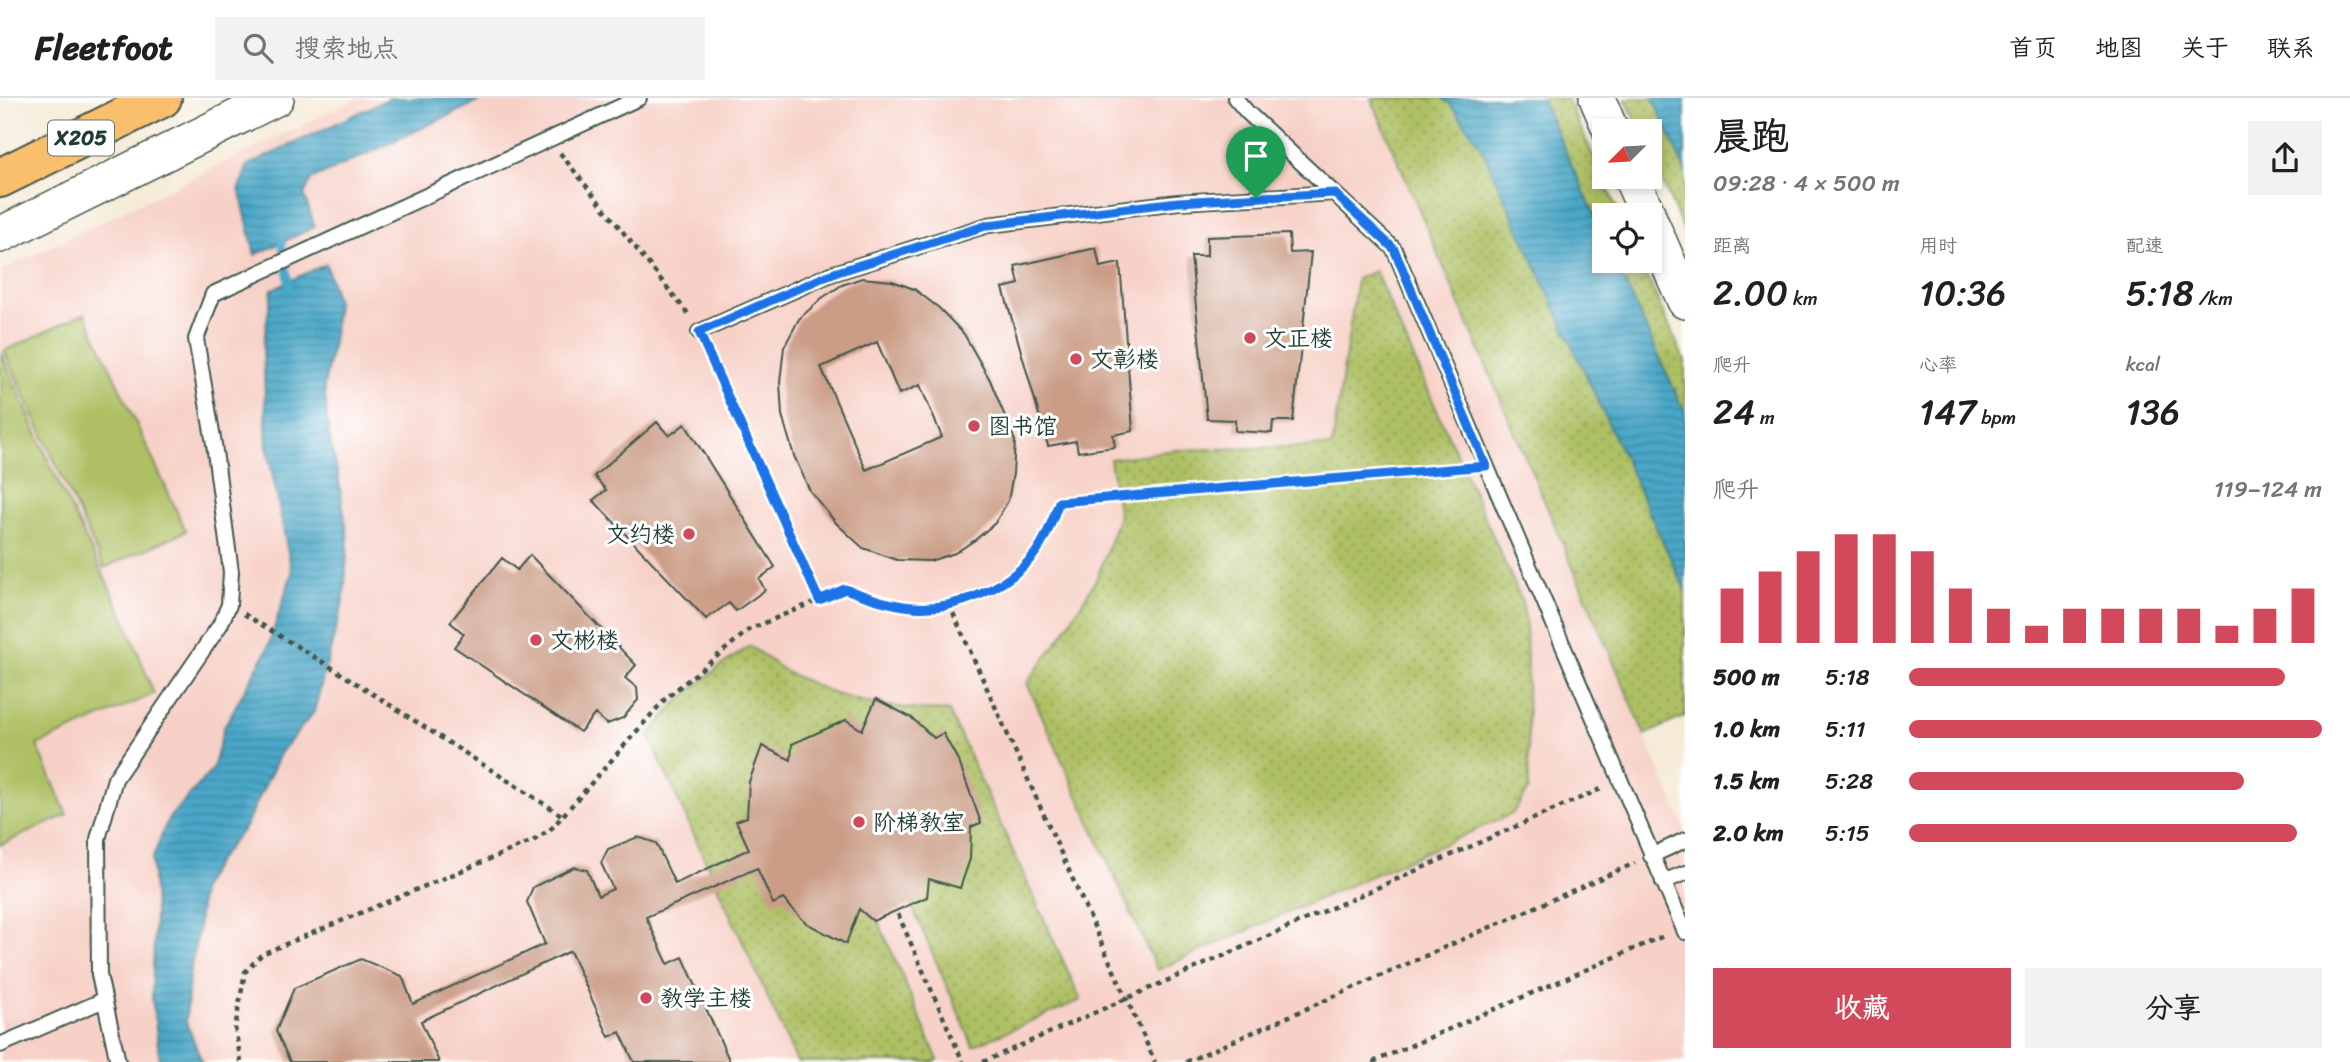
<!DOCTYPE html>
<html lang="zh">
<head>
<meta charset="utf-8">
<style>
  body { margin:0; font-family:Sriracha,"LXGW WenKai TC",sans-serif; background:#f2f2f2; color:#202124; height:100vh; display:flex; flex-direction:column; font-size:26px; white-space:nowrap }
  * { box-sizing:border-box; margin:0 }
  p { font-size:23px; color:#757577 }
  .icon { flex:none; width:38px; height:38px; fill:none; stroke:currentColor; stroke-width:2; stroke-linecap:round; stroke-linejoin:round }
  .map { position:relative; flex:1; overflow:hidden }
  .side { display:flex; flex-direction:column; background:#fff; width:665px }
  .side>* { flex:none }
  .needle { width:46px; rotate:246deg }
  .controls { position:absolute; left:1592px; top:21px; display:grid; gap:14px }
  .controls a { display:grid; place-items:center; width:70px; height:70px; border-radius:0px; background:#fff; box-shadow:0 4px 10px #0003; font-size:35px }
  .pin { position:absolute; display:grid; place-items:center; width:60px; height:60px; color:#fff; margin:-72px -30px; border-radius:50% 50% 50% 0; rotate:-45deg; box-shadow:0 0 7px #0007 }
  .pin .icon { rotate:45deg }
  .round { display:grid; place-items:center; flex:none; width:74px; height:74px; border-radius:0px; background:#f2f2f2 }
  .overview { display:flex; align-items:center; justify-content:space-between; height:119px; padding:0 28px }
  h1 { font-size:38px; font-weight:600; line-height:52px }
  .metrics { display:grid; grid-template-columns:repeat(3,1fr); gap:10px; height:119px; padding:7px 28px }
  .metrics div { display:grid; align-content:center }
  .metrics b { font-size:35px; font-weight:600 }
  .metrics small { font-size:19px; font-weight:400 }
  .metrics p { font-size:19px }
  .chart { height:196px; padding:14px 28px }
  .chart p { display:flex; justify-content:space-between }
  .chart svg { width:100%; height:126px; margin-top:7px; stroke:#d1495b; stroke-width:6 }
  .button { display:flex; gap:14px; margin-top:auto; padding:14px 28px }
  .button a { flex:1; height:80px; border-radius:0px; background:#d1495b; color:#fff; font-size:28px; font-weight:600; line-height:80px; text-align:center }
  .button a+a { background:#f2f2f2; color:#202124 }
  ul { padding:0 28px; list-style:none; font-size:23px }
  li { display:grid; grid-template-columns:112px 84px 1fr; align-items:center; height:52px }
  li i { height:18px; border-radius:9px; background:#d1495b }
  header { display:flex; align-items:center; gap:42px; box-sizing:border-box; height:98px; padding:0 35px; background:#fff; border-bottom:2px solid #e0e0e0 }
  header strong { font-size:33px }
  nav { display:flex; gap:38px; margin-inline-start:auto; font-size:24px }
  .search { width:490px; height:63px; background:#f2f2f2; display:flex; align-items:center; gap:18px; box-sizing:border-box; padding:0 24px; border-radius:0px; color:#757577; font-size:26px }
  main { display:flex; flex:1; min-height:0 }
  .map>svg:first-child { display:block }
</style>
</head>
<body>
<header>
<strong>Fleetfoot</strong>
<div class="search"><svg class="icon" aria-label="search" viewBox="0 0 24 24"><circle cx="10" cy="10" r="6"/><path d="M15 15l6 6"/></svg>搜索地点</div>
<nav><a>首页</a><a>地图</a><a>关于</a><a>联系</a></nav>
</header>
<main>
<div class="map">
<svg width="1685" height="964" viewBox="0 0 1685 964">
  <defs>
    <pattern id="park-dots" width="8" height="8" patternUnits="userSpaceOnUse" patternTransform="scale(1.75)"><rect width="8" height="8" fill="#aec064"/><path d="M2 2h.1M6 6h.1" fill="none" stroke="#8d9d53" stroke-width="1.8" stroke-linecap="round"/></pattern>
    <pattern id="water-rules" width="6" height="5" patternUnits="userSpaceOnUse" patternTransform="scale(1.75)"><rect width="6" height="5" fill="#4aa7c8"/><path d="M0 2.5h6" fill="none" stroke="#3d89a3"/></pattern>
  </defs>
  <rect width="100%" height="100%" fill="#fff"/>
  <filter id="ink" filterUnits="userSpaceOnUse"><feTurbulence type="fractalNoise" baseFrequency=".0143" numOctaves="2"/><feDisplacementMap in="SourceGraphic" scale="14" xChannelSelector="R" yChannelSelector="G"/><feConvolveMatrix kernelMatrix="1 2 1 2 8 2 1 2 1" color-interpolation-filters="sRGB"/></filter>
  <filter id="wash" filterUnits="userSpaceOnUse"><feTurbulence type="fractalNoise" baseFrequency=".00686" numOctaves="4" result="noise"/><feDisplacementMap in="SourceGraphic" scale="28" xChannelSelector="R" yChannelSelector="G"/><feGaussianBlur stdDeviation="1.57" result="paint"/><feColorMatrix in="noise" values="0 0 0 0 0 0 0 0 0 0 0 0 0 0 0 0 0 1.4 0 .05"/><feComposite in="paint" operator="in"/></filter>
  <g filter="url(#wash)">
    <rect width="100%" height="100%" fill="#f5ead6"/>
    <path fill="#f7d1c7" d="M358,0H1371L1685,731V964H0V173Z"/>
    <path fill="#aec064" stroke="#667e4c" stroke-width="2" d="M85,215L186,433L104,470L4,253Z
      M1,255L61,390L127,526L154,596L37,647L67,717L0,747Z"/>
    <path fill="url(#park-dots)" stroke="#667e4c" stroke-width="2" d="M1371,0H1567L1620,117H1605V163H1640L1685,263V618L1645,637Z
      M1625,0H1685V135L1650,57V33H1640Z
      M1375,173L1521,501L1526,523L1529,691L1512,716L1157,872L1027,585L1062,537L1097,480L1119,418L1110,361L1175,352L1332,348L1357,181Z
      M750,548L786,574L835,596L868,605L919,612L949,613L1081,902L973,948L908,799L874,813L938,962L934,964H797L649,638L675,606L719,569Z"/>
    <path fill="url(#water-rules)" stroke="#34727e" stroke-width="2" d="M390,0H486L311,82L304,97L315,129L255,157L239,90L248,67Z
      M1442,0H1541L1605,139V163H1615L1685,315V492L1480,47L1451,7Z
      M1653,0H1685V73Z
      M326,166L337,204L333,244L324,288L329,339L338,377L348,440L344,500L314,614L281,654L245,729L218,762L201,791L198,833L189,879L186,923L202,964H160L152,899L155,814L152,762L168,721L213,671L224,629L267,552L292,475L267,349L263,248L272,191Z"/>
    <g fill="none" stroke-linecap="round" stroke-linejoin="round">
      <path stroke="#4aa7c8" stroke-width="8" d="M280,135L290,191"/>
    </g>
    <g id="blocks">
      <path fill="#cb9d86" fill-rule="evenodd" d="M1289,136L1290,155L1311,154L1293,323H1273L1272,335L1235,333V322L1207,321L1191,158H1207V139Z
        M1096,150L1100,169L1120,165L1133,333L1113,337L1115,349L1078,354L1076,343L1048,348L1003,190L1019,186L1015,168Z
        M862,180L892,183L914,191L939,210L964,236L990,282L1015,343L1013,376L1008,403L995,425L975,442L955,455L930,463L897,462L863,450L836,425L810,393L794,358L782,317L780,284L784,249L799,221L822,200L842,187ZM877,244L899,296L920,287L942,339L866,372L821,269Z
        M657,324L669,338L685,326L775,469L759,481L765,492L736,513L729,505L706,521L593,402L606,392L594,378Z
        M530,457L636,567L625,580L637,590L638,602L623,620L607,626L595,616L580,634L454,549L464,536L450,524L502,460L517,472Z
        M876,601L912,620L934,640L943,635L959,664L981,725L971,729L970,761L960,790L929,781L927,799L873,823L859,811L846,846L806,825L783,801L773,806L757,770L646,819L668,866L683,859L730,964H634L620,934L609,939L570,853L421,923L439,964H290L276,933L294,890L361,861L402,878L413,906L545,846L527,804L533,789L574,769L587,772L598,798L613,791L601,765L608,751L638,739L656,745L675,786L749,751L736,723L747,719L749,684L762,648L791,662L792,646L846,622L862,632Z"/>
    </g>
  </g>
  <g filter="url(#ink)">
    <use href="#blocks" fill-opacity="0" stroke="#3f574c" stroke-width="2"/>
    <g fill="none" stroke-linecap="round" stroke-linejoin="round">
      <g stroke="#3f574c" stroke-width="18">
        <path id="service" d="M1235,0L1247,14L1394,151L1685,834
          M699,234L831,176L988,127L1178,104L1334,95
          M1651,758L1685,742
          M1663,784L1685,775
          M0,947L104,902
          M118,964L99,877L98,741L115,681L220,527L229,507L231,474L214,346L196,241L213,196L639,0"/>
      </g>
      <g stroke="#3f574c" stroke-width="38">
        <path id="tertiary" d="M1597,0L1611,33
          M1631,79L1648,117
          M1650,123L1685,203
          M0,137L276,0"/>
      </g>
      <g stroke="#3f574c" stroke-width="42">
        <path id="primary" d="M0,80L162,0"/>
      </g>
      <path stroke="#3f574c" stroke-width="4.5" stroke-dasharray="5 5" stroke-linecap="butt" d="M560,55L690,218
        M707,250L819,502
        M949,506L1155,964
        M244,516L334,571L563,718
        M898,816L963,964
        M241,964L235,930L245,874L262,856L533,743L552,730L665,601L750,531L845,491C867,499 889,507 913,509C955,513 1007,490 1033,458C1046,442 1052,423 1059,404L1468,369
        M983,964L1603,690
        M1186,964L1635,765
        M1373,964L1666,837"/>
      <use href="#service" stroke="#fff" stroke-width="14"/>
      <use href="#tertiary" stroke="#fff" stroke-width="35"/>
      <use href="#primary" stroke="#f9bf6c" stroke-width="38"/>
    </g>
  </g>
  <g fill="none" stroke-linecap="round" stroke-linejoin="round" filter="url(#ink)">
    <g stroke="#fff" stroke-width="14">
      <path id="route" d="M1334,95L1394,151L1486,368L1059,404C1052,423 1046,442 1033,458C1007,490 955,513 913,509C889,507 867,499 845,491L819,502L699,234L831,176L988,127L1178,104Z"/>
    </g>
    <use href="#route" stroke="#1a73e8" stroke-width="9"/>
  </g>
  <g fill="#d1495b" stroke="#fff" stroke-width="2.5">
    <circle cx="1250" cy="240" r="7"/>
    <circle cx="1076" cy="261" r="7"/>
    <circle cx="974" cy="328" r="7"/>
    <circle cx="689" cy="436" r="7"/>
    <circle cx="536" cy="542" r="7"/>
    <circle cx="859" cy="724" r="7"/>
    <circle cx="646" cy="900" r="7"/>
  </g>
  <g text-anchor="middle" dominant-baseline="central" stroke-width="6" stroke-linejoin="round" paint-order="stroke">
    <rect fill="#fff" stroke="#627771" stroke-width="2" x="48" y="22.5" width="66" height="35" rx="5"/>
    <g font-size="21" font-weight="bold" fill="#1f3d34">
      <text x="81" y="40">X205</text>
    </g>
    <g font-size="23" fill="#1f3d34" stroke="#fff" text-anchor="start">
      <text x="1264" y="240">文正楼</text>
      <text x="1090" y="261">文彰楼</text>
      <text x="988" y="328">图书馆</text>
      <text x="675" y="436" text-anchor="end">文约楼</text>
      <text x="550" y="542">文彬楼</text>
      <text x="873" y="724">阶梯教室</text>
      <text x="660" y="900">教学主楼</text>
    </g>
  </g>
</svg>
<div class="controls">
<a><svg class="needle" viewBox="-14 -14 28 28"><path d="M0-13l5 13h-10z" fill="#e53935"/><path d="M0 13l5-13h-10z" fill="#757577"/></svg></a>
<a><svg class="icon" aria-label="locate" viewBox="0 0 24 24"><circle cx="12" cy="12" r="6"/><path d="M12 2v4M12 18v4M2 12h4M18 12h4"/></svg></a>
</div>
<div class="pin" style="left:1256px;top:100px;background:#1e9e55"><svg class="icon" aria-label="arrive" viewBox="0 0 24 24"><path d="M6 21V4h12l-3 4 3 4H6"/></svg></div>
</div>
<section class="side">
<div class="overview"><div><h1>晨跑</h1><p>09:28 · 4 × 500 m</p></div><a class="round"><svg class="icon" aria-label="share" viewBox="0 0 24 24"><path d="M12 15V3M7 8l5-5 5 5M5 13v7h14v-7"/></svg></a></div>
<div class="metrics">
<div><p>距离</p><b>2.00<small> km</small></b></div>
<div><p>用时</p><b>10:36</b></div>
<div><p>配速</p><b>5:18<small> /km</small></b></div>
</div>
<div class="metrics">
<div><p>爬升</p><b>24<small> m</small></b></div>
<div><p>心率</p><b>147<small> bpm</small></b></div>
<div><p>kcal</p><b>136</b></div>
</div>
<div class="chart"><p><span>爬升</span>119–124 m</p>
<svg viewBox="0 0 160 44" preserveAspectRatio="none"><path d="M5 44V25M15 44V19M25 44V12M35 44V6M45 44V6M55 44V12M65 44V25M75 44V32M85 44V38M95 44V32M105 44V32M115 44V32M125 44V32M135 44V38M145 44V32M155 44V25"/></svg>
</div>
<ul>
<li><b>500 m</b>5:18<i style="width:91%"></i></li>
<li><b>1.0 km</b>5:11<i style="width:100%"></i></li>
<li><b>1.5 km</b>5:28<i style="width:81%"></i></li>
<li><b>2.0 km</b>5:15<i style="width:94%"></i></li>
</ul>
<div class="button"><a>收藏</a><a>分享</a></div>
</section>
</main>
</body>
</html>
